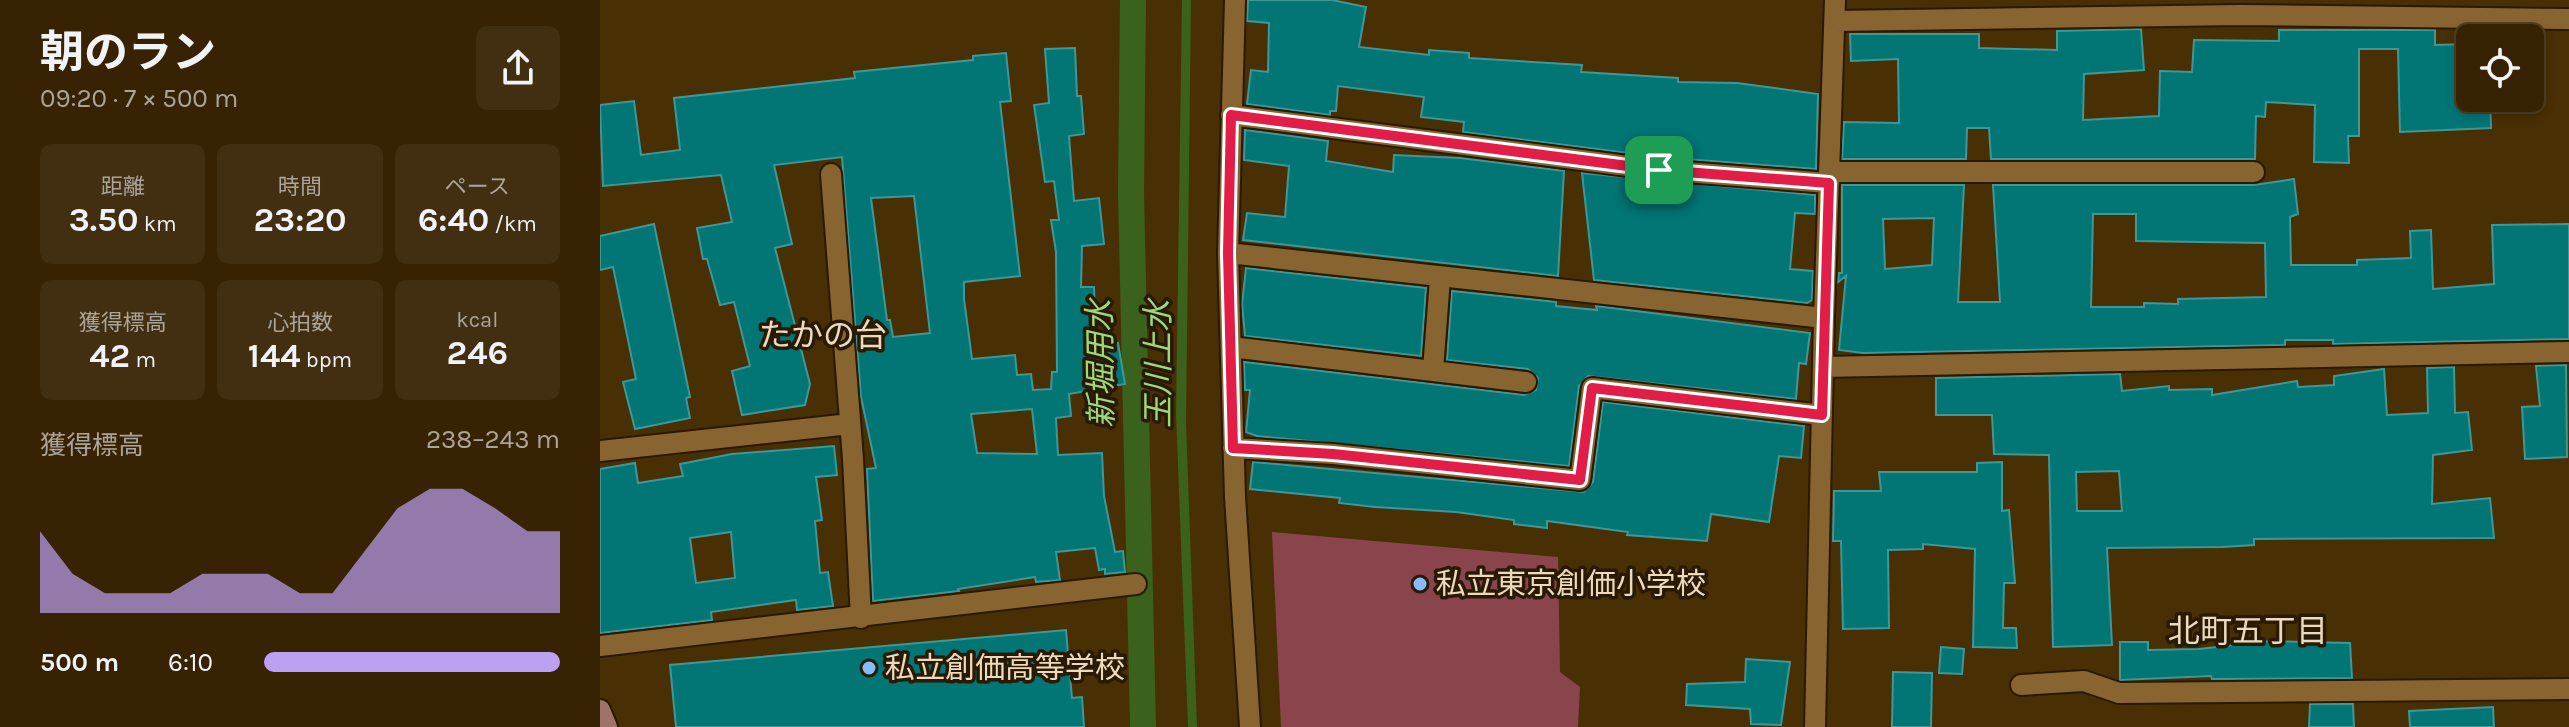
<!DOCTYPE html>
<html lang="ja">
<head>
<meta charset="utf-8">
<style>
  body { margin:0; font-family:Karla,"Noto Sans JP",sans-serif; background:#422f12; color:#f1f3f6; height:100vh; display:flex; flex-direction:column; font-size:30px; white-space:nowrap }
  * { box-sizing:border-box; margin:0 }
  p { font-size:26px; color:#aaa49a }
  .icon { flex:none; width:44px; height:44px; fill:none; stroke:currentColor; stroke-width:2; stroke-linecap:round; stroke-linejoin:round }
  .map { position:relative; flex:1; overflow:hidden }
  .drawer { display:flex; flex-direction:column; background:#372303; width:600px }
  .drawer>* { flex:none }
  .tools { position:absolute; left:1856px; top:24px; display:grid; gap:16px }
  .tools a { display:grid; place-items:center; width:88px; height:88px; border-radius:12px; background:#372303; box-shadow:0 4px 12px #0003,0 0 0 2px #514025; font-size:40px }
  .pin { position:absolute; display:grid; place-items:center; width:68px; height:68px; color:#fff; margin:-34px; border-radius:16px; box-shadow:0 4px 12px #0006 }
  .round { display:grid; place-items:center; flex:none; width:84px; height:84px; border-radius:12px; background:#422f12 }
  .summary { display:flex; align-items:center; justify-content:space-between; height:136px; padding:0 40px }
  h1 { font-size:44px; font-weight:700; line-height:60px }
  .stats { display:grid; grid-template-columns:repeat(3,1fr); gap:12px; height:136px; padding:8px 40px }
  .stats div { display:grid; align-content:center; border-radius:12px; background:#422f12; text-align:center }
  .stats b { font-size:34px; font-weight:700 }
  .stats small { font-size:22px; font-weight:400 }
  .stats p { font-size:22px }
  .chart { height:224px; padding:16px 40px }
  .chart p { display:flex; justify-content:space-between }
  .chart svg { width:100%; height:144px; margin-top:8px; fill:#bca0f2; opacity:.7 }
  ul { padding:0 40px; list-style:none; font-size:26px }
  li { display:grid; grid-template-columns:128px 96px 1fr; align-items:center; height:60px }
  li i { height:20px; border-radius:10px; background:#bca0f2 }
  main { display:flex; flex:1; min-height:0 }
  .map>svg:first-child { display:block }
</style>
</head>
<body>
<main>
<section class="drawer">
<div class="summary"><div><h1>朝のラン</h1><p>09:20 · 7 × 500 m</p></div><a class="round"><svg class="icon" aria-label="share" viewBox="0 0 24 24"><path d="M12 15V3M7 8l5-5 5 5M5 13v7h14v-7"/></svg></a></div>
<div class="stats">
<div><p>距離</p><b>3.50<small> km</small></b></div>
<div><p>時間</p><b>23:20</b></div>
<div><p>ペース</p><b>6:40<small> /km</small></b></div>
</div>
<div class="stats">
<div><p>獲得標高</p><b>42<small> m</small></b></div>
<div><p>心拍数</p><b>144<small> bpm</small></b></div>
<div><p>kcal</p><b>246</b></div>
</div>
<div class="chart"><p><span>獲得標高</span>238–243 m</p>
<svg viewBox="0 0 160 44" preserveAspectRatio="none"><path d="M0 44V19L10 32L20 38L30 38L40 38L50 32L60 32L70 32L80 38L90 38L100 25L110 12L120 6L130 6L140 12L150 19L160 19V44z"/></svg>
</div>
<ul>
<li><b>500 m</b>6:10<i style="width:100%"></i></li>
</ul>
</section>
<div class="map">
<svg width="1969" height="727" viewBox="0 0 1969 727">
  <rect width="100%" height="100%" fill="#492f04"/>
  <path fill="#8a454c" d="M672,532L958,557L960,672L980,687L978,727H681Z"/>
  <path fill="#3a621d" d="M582,0H591L586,423L597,727H588L576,413Z"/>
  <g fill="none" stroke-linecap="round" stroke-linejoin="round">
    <path stroke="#3a621d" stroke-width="26" d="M533,0L531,193L543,727"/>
  </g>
  <path fill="#027575" stroke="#3f9796" stroke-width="2" fill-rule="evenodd" d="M648,0H732L766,7L759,47L829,55V50L869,53V58L982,65L981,72L1078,78V82L1137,83L1218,94L1216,169L1060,157L863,132L864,122L821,117L824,97L738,86L736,111H730V115L647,104L651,70L668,72L669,23L647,21Z
    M1541,29L1544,70L1484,74L1483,120L1559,116L1560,71L1592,72L1594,40L1679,41V30H1835V45L1870,44V98H1890L1891,128L1800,132L1798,49H1759V136H1748L1749,163L1714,162L1715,105L1666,102L1665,117L1656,116L1655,159H1391L1389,128H1367L1366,159H1242L1244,122L1299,123L1298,59L1251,61L1250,34H1379V48L1457,50V31Z
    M475,48L477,96H481L484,134L469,136L474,201L499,198L504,244L482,246L481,287H494L496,347L518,343L525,384L469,394L471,416L456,418L458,455L502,453L504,496L515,552L523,551L525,572L505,574V569L499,570L495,548L456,552L460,580L436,582L435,577L358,589L359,591L273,601L267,469L276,468L261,397L242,157L174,165L192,244L175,248L210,384L205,405L142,415L132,371L150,366L134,302L120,305L107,259H103L97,228L132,222L121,175L3,186L0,105L34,101L41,155L80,150L74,98L255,78L254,72L373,60V56L406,53L411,101L400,102L420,276L364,282V299L372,359L415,355L417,375L431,374L433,390L451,389L452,372H457L456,252L451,220H459L454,181L445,182L434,105L449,103L445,49ZM314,196L330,333L293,337L290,320H287L271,198ZM432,409L437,454L377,453L371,414Z
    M645,130L728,141L726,161L793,172L794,155L860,158L964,171L958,276L643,240L647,213L685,217L689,166L644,160Z
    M982,173L1215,195V214L1195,213L1190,269L1213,271L1212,300L1207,303L994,280Z
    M1694,179L1698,214L1690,217L1691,265H1757V260L1811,258L1810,231L1831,230L1833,289L1894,284L1892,225L1969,224V339L1733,344V340H1685V345L1263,353L1239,350L1246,276L1238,282L1239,273H1242V185H1364L1358,302H1400L1393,185H1654ZM1493,214H1536V241L1665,243L1666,297L1578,299V304L1544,303V307H1491ZM1334,218L1332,265L1285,269L1283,219Z
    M54,224L90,397L86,398L90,418L35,429L23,382L36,379L13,267L0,270V236Z
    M646,268L826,288L821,356L645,336L642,304Z
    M852,291L956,302V306L997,310L996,306L1210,333L1206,364L1199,363L1196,399L988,376L979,386L969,466L657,436L646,432L650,390H645L644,362L924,395L936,390L938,378L928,369L847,360Z
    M1966,365L1967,457L1925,459L1922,407L1940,406L1936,366Z
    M1854,367L1855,413L1868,412L1872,450L1833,455L1832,504L1890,498L1894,538L1654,539V545L1622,547L1507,548L1512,645L1453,647L1449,455L1394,454L1392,415H1336V378L1520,374L1522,391L1569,386V390L1612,389V395L1697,381L1698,387L1734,385V376L1784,369L1787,415L1828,413L1827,368ZM1519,471L1522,511H1477L1476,472Z
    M1003,402L1204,426L1201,458L1179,456L1169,522L1111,514L1107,541L1027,535L1028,532L947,521V528L914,524V520L856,512L775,507L739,503L740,498L650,489L653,462L984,492L993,482Z
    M234,446L237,475L216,477L222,520L215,521L220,573L228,572L233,606L197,610L196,600L111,612L112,620L0,633V469L35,463L38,483L83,476L80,464L132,454ZM131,532L135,578L96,583L90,538Z
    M1402,462V511L1409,510L1415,583H1404L1403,628H1416L1417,648L1373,647L1375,549L1323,544V549L1288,550L1289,628L1243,629L1241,541H1233L1234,491H1281L1279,472H1377V463Z
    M466,630L472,698L482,697L484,727H76L70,665Z
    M1671,641L1750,643L1752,678L1612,679L1611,676L1520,680V642H1548V650L1599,649Z
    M1341,647L1364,649L1362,674L1339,673Z
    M1146,659L1190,662L1181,725L1151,724L1150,709L1086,705L1087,684L1145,682Z
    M1293,672L1332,673L1331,727H1292Z
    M1710,704H1753L1754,727H1709Z
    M1893,707L1894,727H1810L1809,711Z"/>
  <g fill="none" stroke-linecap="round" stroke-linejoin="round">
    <g stroke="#2a1900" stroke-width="24">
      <path id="street" d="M635,0L628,253L635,497L650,727
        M1235,21L1641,15L1969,19
        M631,115L1059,170L1229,183
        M1229,172H1654
        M231,174L253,459L261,618
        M628,253L1224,318
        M631,347L926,382
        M1223,367L1969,352
        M833,370L840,278
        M633,448L733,454L980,480L992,388L1222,415
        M0,451L250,424
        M0,646L536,584
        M1421,685L1484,681L1519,693L1969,689
        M1215,727L1224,318L1235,0"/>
    </g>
    <g stroke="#2a1900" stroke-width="24">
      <path id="secondary" d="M0,710L7,727"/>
    </g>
    <use href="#street" stroke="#886430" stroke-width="20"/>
    <use href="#secondary" stroke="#9e7468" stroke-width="20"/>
  </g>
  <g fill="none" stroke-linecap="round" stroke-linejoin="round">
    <g stroke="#fff" stroke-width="16">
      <path id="route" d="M631,115L1059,170L1229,183L1222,415L992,388L980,480L733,454L633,448L628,253Z"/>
    </g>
    <use href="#route" stroke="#e11d48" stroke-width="10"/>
  </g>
  <g fill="#87bbfb" stroke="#281a04" stroke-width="3">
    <circle cx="820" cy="584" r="8"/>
    <circle cx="269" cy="668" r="8"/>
  </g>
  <g text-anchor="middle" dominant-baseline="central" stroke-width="7" stroke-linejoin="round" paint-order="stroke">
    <g font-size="30" fill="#edd9be" stroke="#281a04" text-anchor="start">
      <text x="836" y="584">私立東京創価小学校</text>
      <text x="285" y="668">私立創価高等学校</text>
    </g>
    <g font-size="32" fill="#edd9be" stroke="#281a04">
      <text x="223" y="335">たかの台</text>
      <text x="1648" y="631">北町五丁目</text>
    </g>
    <g font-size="32" font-style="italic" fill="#9ed87a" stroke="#281a04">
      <text transform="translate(501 364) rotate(-91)">新堀用水</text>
      <text transform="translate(558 364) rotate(-90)">玉川上水</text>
    </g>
  </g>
</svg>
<div class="tools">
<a><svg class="icon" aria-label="locate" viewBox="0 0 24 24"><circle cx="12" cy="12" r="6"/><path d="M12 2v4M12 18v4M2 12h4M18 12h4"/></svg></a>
</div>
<div class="pin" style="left:1059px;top:170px;background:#1e9e55"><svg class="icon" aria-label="arrive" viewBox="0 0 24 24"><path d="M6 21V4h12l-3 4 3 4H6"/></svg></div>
</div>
</main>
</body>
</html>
